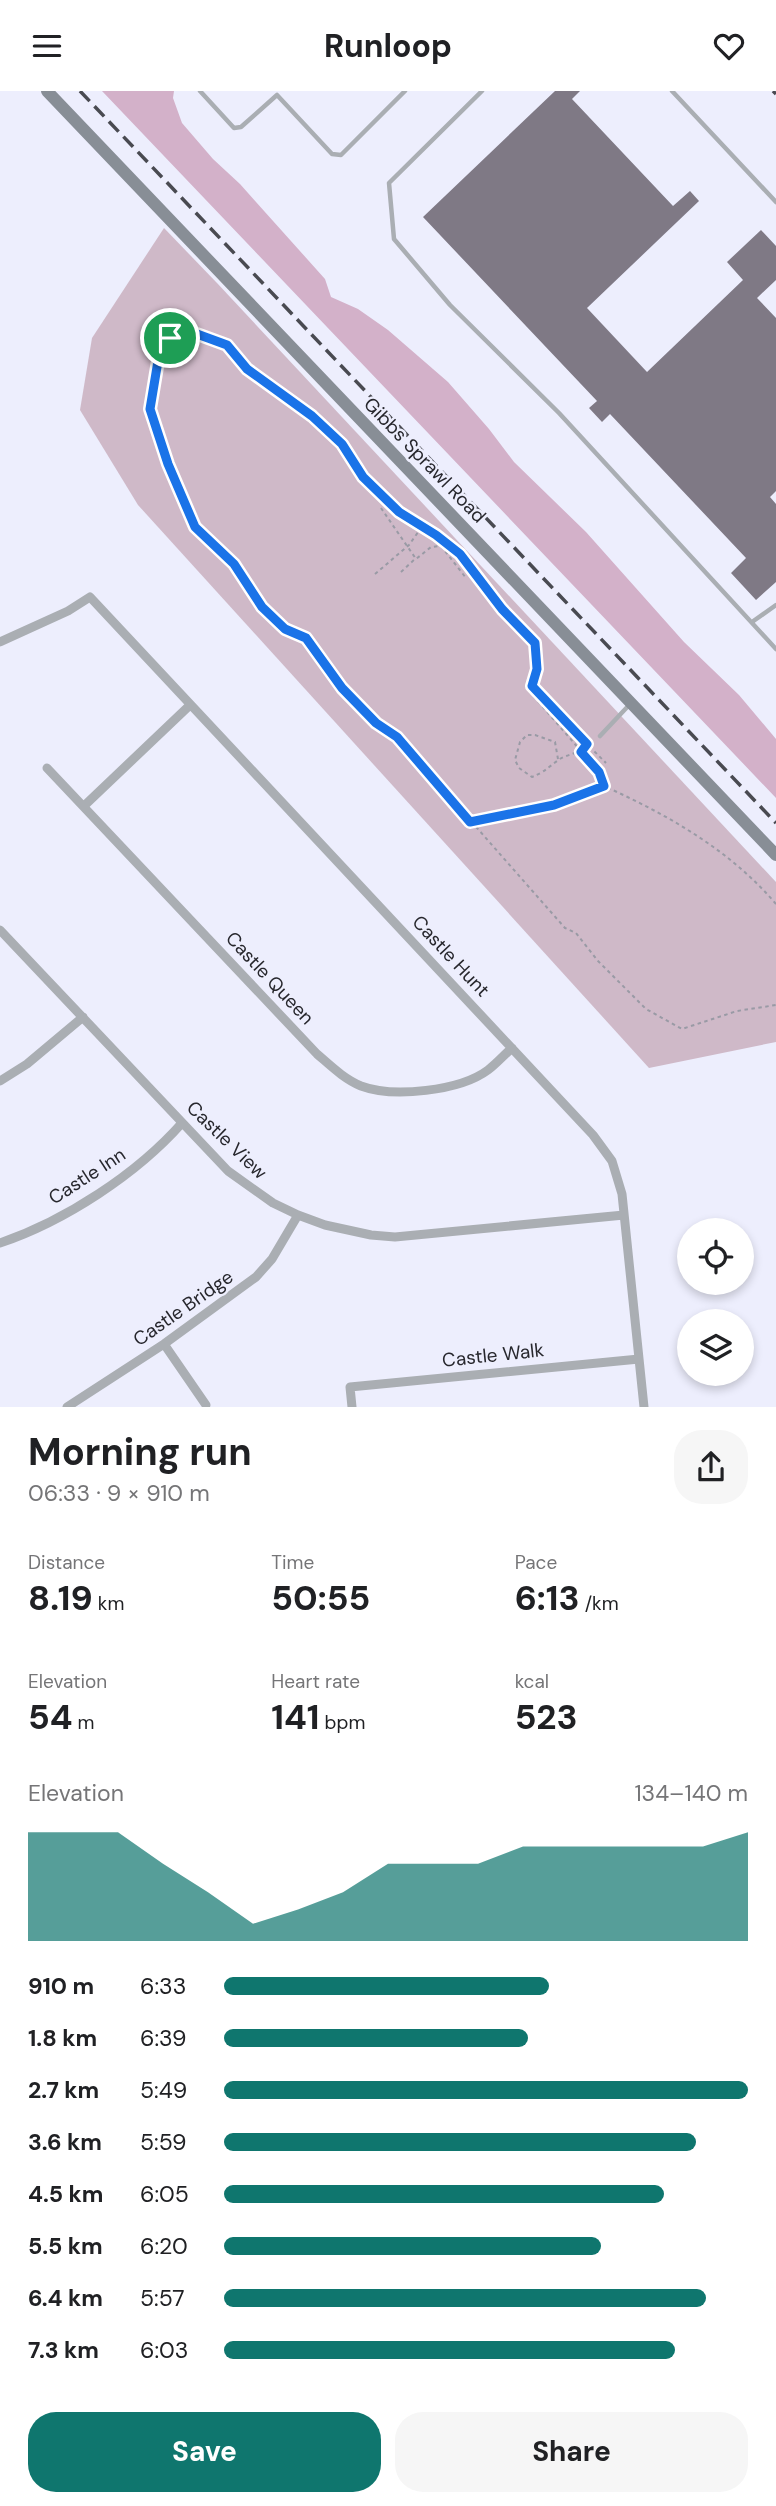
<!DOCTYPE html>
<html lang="en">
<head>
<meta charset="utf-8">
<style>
  body { margin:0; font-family:"DM Sans",sans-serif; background:#f6f6f6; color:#202124; height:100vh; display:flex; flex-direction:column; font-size:26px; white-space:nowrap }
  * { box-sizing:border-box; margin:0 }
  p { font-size:23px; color:#757577 }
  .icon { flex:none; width:38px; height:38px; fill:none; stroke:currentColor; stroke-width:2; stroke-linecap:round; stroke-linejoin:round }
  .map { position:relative; height:1316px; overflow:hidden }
  .sheet { display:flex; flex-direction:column; background:#fff; flex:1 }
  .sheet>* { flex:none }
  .tools { position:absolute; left:677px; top:1127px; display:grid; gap:14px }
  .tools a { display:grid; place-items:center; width:77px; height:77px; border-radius:50%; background:#fff; box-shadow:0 4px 10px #0003; font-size:35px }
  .pin { position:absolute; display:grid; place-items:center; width:60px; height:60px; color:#fff; margin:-30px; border:4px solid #fff; border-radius:50%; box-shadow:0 2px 7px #0007 }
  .round { display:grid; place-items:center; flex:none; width:74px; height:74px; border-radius:28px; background:#f6f6f6 }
  .overview { display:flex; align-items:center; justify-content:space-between; height:119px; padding:0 28px }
  h1 { font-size:38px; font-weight:700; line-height:52px }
  .stats { display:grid; grid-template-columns:repeat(3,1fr); gap:10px; height:119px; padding:7px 28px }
  .stats div { display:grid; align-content:center }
  .stats b { font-size:35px; font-weight:700 }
  .stats small { font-size:19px; font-weight:400 }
  .stats p { font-size:19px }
  .chart { height:196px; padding:14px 28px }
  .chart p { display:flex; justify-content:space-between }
  .chart svg { width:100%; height:126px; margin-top:7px; fill:#0f766e; opacity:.7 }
  .button { display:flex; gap:14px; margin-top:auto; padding:14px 28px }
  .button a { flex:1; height:80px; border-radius:28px; background:#0f766e; color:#fff; font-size:28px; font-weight:700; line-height:80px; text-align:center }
  .button a+a { background:#f6f6f6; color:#202124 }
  ul { padding:0 28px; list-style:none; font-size:23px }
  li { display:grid; grid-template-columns:112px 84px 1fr; align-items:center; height:52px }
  li i { height:18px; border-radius:9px; background:#0f766e }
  header { display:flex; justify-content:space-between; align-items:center; height:91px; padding:0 28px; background:#fff; font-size:32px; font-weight:700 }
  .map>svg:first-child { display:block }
</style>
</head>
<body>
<header><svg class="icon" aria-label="menu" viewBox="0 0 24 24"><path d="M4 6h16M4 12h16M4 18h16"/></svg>Runloop<svg class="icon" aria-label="heart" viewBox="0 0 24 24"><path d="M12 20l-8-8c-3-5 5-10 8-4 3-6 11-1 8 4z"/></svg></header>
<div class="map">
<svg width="776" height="1316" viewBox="0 0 776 1316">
  <rect width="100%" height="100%" fill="#edeefd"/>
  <path fill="#cfb9c8" d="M164,137L217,192L776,791V951L649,977L138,414L80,319L92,247Z"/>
  <path fill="#d3b1c9" d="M102,0H174L173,7L182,32L213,68L240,93L325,188L331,206L358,218L388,239L448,291L489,338L514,371L586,441L684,551L739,604L776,648V707Z"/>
  <path fill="#7f7985" d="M555,0H580L572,8L673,115L690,100L699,110L587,217L647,281L743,189L727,171L761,139L776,155V189L757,207L776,227V400L770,406L776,413V491L756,509L731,482L746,467L610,323L602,331L589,317L597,310L423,126Z"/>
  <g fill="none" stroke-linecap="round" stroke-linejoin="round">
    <path stroke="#999aa5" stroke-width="2" stroke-dasharray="3.5 3.5" stroke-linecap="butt" d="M381,417L416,468L431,456L441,455L466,487
      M401,481L415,468
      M375,483L409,454L421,437
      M533,596L586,653
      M558,668L555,651L535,644H527L520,651L515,669L519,677L532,686C546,680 546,678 557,670C567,662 577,665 587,653L606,672
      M471,731L554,714L604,696
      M776,813C730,759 668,724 604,695L599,681L530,601L537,578L535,552L502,518L460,463L436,444L399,421L363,386L342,353L312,325L247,278L227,254L197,243L170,247L161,252L150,318L168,373L196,436L234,473L262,516L285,538L306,547L342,597L376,632L397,646L565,837L576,842L598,870L646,918L682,938L737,920L776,914"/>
    <path stroke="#aaaeb3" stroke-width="4.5" d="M200,0L234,37L241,36L277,4L332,63L341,64L405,0
      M482,0L389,92L394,148L450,214L559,322L776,558
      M672,0L776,111
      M752,531L776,514
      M600,645L631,612"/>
    <path stroke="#aaaeb3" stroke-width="9" d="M0,551L68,520L90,506L593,1044L612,1070L622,1103L644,1316
      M47,677L317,963C331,975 344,988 361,995C393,1007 460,1000 488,979C496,973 504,964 512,957
      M85,714L189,615
      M0,839L228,1080L273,1112L298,1124L325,1134L371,1144L395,1146L624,1124
      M0,990L27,973L83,926
      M0,1152C65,1130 137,1083 182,1032
      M164,1253L206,1314
      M67,1316L164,1253L256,1186L272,1168L298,1124
      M352,1316L350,1296L639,1268"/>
    <path stroke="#888e96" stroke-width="12" d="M47,0L776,764"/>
    <path stroke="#494a51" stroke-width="3.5" stroke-dasharray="14 7" stroke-linecap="butt" d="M80,0L776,732
      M773,0L776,3"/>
  </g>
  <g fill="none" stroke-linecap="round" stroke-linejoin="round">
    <g stroke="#fff" stroke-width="14">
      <path id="route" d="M197,243L227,254L247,278L312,325L342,353L363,386L399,421L436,444L460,463L502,518L535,552L537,578L532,595L587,653L581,661L599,681L604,695L554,714L470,731L397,646L376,632L342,597L306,547L285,538L262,516L234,473L195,436L168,373L150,318L161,252L170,247Z"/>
    </g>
    <use href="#route" stroke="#1a73e8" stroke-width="9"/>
  </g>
  <g text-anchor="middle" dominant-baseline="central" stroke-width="5" stroke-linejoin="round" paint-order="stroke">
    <g font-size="19" fill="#27272d" stroke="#edeefd">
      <text transform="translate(425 369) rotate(46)">Gibbs Sprawl Road</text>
      <text transform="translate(451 865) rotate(47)">Castle Hunt</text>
      <text transform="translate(270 887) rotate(47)">Castle Queen</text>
      <text transform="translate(227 1049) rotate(44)">Castle View</text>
      <text transform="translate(87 1085) rotate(-33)">Castle Inn</text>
      <text transform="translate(183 1217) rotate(-35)">Castle Bridge</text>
      <text transform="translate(493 1264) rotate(-6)">Castle Walk</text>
    </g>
  </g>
</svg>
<div class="tools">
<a><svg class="icon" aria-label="locate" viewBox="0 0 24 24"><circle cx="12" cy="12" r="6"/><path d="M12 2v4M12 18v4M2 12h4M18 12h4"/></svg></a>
<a><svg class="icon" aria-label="layers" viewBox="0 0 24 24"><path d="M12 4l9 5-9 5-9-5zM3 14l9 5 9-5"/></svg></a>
</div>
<div class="pin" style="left:170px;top:247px;background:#1e9e55"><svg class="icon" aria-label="arrive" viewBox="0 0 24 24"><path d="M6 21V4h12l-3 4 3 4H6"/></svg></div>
</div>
<section class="sheet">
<div class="overview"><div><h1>Morning run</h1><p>06:33 · 9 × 910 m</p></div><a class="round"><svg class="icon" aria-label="share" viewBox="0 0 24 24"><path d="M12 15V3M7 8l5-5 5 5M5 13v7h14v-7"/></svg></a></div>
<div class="stats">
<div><p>Distance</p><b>8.19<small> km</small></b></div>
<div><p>Time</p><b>50:55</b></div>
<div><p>Pace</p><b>6:13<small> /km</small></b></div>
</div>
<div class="stats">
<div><p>Elevation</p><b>54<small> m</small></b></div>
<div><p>Heart rate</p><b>141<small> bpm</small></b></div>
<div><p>kcal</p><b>523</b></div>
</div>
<div class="chart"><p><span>Elevation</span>134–140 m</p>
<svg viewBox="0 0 160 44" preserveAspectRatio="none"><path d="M0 44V6L10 6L20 6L30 17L40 27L50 38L60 33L70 27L80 17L90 17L100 17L110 11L120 11L130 11L140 11L150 11L160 6V44z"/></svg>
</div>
<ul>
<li><b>910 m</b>6:33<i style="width:62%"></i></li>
<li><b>1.8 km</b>6:39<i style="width:58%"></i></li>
<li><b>2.7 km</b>5:49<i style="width:100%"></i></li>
<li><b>3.6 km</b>5:59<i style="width:90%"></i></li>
<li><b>4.5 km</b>6:05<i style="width:84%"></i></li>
<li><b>5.5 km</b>6:20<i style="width:72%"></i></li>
<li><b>6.4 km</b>5:57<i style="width:92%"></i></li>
<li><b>7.3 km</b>6:03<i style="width:86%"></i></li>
</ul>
<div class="button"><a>Save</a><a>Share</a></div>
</section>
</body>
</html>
